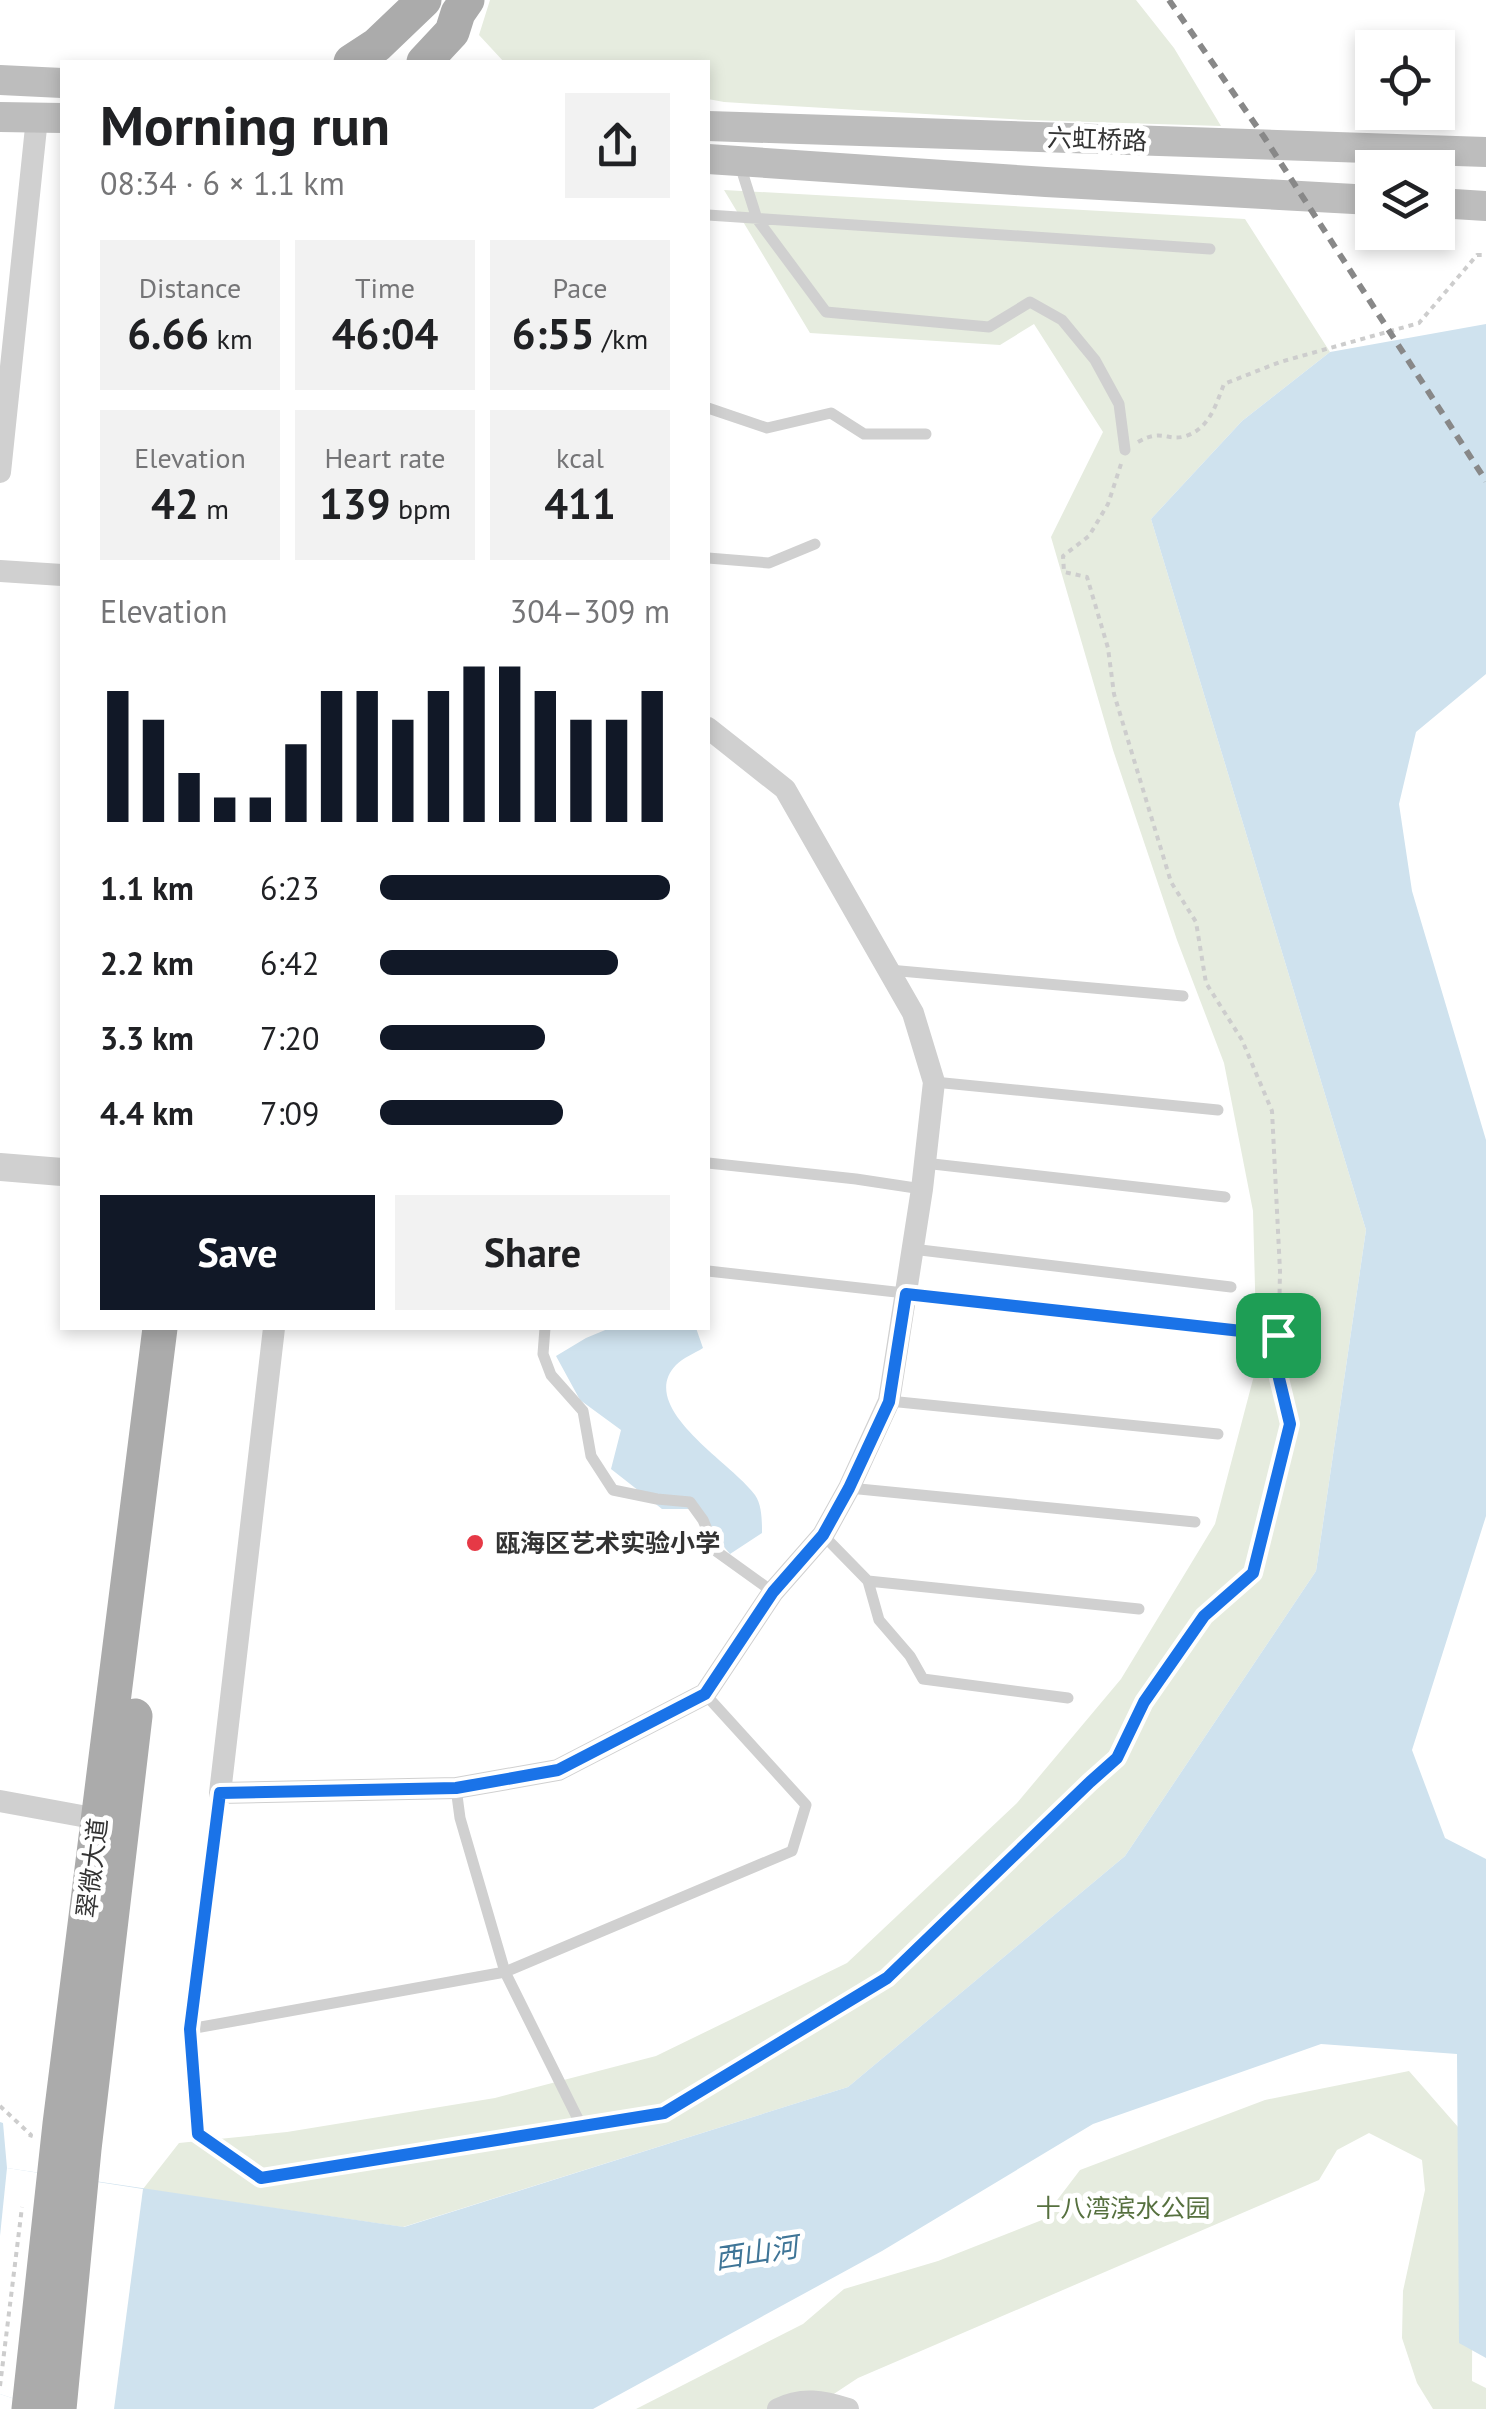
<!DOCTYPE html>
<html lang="en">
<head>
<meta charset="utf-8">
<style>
  body { margin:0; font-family:"PT Sans","Noto Sans SC",sans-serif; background:#f2f2f2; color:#202124; height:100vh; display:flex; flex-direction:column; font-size:38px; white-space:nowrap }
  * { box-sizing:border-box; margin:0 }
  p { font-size:32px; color:#757577 }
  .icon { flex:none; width:55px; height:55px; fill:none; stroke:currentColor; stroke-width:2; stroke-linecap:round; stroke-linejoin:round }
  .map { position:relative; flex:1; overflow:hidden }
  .sheet { position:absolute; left:60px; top:60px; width:650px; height:1270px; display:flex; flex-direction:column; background:#fff; border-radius:0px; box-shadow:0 5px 15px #0003 }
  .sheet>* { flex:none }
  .tools { position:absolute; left:1355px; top:30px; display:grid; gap:20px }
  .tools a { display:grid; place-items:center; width:100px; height:100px; border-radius:0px; background:#fff; box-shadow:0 5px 15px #0003; font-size:50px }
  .pin { position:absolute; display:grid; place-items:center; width:85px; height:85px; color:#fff; margin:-42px; border-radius:20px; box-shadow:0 5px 15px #0006 }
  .round { display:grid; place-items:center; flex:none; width:105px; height:105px; border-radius:0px; background:#f2f2f2 }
  .headline { display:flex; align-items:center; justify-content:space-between; height:170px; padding:0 40px }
  h1 { font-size:55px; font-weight:600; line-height:75px }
  .figures { display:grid; grid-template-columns:repeat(3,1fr); gap:15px; height:170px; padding:10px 40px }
  .figures div { display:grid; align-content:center; border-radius:0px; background:#f2f2f2; text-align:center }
  .figures b { font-size:42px; font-weight:600 }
  .figures small { font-size:28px; font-weight:400 }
  .figures p { font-size:28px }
  .chart { height:280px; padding:20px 40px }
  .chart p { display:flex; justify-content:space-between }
  .chart svg { width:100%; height:180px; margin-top:10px; stroke:#111827; stroke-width:6 }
  .cta { display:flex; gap:20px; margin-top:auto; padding:20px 40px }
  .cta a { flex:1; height:115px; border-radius:0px; background:#111827; color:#fff; font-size:40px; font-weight:600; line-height:115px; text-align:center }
  .cta a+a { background:#f2f2f2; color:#202124 }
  ul { padding:0 40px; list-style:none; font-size:32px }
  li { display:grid; grid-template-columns:160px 120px 1fr; align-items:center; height:75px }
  li i { height:25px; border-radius:12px; background:#111827 }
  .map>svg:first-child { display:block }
</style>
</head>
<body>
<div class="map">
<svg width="1486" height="2409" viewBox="0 0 1486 2409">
  <rect width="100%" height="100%" fill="#fff"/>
  <path fill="#e6ecdf" d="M490,0H1136L1174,48L1221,126L1026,120L724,102L708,99V62H504L479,35Z
    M724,190L1245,219L1330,352L1242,421L1151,519L1366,1230L1316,1571L1125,1856L848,2087L403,2227L143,2189L179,2143L287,2132L495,2098L656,2056L847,1963L1017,1803L1121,1679L1215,1524L1257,1364L1253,1211L1224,1063L1177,940L1113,750L1051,537L1103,432L1034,324L1000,345L810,333Z
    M1409,2071L1473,2144L1472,2381L1486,2388V2409H1433L1417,2383L1402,2338L1403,2291L1425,2190L1422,2160L1369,2133L1337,2150L1319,2180L858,2378L811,2409H636L803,2324L844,2289L938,2261L1042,2220L1080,2170L1265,2100Z"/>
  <path fill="#cfe2ee" d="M1486,324V674L1416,732L1399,804L1412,891L1486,1140V1516L1412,1750L1445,1838L1486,1859V2358L1459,2343L1457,2054L1321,2044L1093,2124L882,2251L593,2409H45L0,2394V2122L3,2123L7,2168L404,2227L848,2087L1125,1856L1316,1571L1366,1230L1151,519L1242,421L1330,352Z
    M610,1328H696L703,1348C695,1353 683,1358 676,1365C635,1408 734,1464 755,1495C762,1505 762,1521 762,1533L730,1554L692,1509H662L611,1469L621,1430L580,1400L556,1356L586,1338Z"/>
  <path fill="#fff" d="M7,2168L143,2189L114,2409H45L0,2394V2236Z"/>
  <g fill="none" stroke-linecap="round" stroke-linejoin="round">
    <path stroke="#cdcdcd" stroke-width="4" stroke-dasharray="5 5" stroke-linecap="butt" d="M1138,442C1162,428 1168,442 1186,436C1210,428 1216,404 1224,384L1280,362L1419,323L1477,255H1486
      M1121,464L1108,504L1089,536L1063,556L1064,572L1087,577L1108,648L1114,694L1171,882L1196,922L1206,983L1242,1040L1272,1111L1280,1271L1279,1320
      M0,2106L31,2135L30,2138
      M595,2124L664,2113L887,1978L1090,1781L1117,1758L1144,1702L1204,1616L1253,1573L1289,1424L1278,1374V1350
      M210,2143L261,2178L566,2129
      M0,2386L22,2207"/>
    <path stroke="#d0d0d0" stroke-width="11" d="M740,165L757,219L826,312L989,327L1030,302L1062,320L1095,360L1119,404L1125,450
      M708,215L1210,249
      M708,408L767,428L831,413L864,434H926
      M708,558L769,563L815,544
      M889,970L1183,996
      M934,1082L1218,1110
      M708,1163L856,1179L922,1189
      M924,1163L1225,1197
      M912,1249L1231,1287
      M708,1271L1279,1335
      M545,1328L543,1354L551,1375L583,1411L591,1456L613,1490L657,1499L690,1502L703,1520L716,1551L773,1592
      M889,1401L1218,1434
      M849,1488L1195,1522
      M823,1535L868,1581L1139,1609
      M868,1581L879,1620L910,1656L923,1679L1068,1698
      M456,1788L460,1818L505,1972L582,2127
      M190,2029L505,1972L792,1851L806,1805L705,1694
      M198,2134L190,2029L220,1793"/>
    <path stroke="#d0d0d0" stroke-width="22" d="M0,472L37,118
      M0,571L62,575
      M274,1328L220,1793L456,1788L558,1770L705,1694L773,1592L823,1535L849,1488L889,1401L922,1189L934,1082L913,1013L785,789L708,728
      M0,1801L98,1819
      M778,2409C802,2397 823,2401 848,2409"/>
    <path stroke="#d0d0d0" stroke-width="28" d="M0,1167L62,1172"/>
    <path stroke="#bdbdbd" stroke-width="30" d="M0,80L62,83
      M0,117L62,118
      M708,126L1486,152
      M708,159L1046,182L1372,200
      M1438,203L1486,206"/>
    <path stroke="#ababab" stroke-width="35" d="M351,62L377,45L424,0
      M424,62L452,32L458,13L467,0
      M29,2409L60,2124L160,1328
      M59,2409L84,2149L135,1716"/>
    <path stroke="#888" stroke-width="6" stroke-dasharray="10 8" stroke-linecap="butt" d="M1169,0L1264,137L1486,481"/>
  </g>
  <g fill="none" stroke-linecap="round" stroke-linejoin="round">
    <g stroke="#fff" stroke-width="20">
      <path id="route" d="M906,1294L1278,1335V1374L1290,1424L1253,1573L1204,1616L1144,1702L1117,1758L1090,1782L887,1978L664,2113L261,2178L198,2134L190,2029L220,1793L456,1788L558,1770L705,1694L773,1592L823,1535L849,1488L889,1402Z"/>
    </g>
    <use href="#route" stroke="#1a73e8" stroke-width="12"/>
  </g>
  <circle fill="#e63946" stroke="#fff" stroke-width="4" cx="475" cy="1543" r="10"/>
  <g text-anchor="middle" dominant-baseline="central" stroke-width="10" stroke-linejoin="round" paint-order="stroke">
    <g font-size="25" fill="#333" stroke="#fff">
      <text transform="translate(1097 139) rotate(2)">六虹桥路</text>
      <text transform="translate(92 1868) rotate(-83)">翠微大道</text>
    </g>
    <g font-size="25" font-weight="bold" fill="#333" stroke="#fff" text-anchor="start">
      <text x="495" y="1543">瓯海区艺术实验小学</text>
    </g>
    <g font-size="25" fill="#56703f" stroke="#fff">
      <text x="1123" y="2208">十八湾滨水公园</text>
    </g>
    <g font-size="28" font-style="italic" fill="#3f7597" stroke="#fff">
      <text transform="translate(756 2252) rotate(-9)">西山河</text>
    </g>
  </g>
</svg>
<div class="tools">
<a><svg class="icon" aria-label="locate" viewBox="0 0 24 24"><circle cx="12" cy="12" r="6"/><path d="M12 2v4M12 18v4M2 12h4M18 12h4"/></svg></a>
<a><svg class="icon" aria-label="layers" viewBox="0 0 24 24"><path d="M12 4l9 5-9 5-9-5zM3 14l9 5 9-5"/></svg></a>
</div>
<div class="pin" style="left:1278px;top:1335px;background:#1e9e55"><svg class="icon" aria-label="arrive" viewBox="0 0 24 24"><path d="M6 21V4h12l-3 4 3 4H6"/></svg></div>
<section class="sheet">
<div class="headline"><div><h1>Morning run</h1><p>08:34 · 6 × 1.1 km</p></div><a class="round"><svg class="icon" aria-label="share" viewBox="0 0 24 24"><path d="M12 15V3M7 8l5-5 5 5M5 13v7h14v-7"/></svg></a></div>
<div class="figures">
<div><p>Distance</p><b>6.66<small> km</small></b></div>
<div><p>Time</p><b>46:04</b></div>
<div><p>Pace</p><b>6:55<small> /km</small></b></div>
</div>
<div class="figures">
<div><p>Elevation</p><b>42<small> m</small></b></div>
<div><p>Heart rate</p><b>139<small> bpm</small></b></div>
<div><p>kcal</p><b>411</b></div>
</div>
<div class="chart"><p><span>Elevation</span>304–309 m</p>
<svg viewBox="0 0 160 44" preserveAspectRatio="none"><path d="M5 44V12M15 44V19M25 44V32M35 44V38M45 44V38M55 44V25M65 44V12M75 44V12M85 44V19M95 44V12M105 44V6M115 44V6M125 44V12M135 44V19M145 44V19M155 44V12"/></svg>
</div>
<ul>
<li><b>1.1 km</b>6:23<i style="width:100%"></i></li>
<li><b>2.2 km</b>6:42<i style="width:82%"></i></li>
<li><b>3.3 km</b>7:20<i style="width:57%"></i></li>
<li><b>4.4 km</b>7:09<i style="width:63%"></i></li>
</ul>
<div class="cta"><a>Save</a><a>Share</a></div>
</section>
</div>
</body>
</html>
